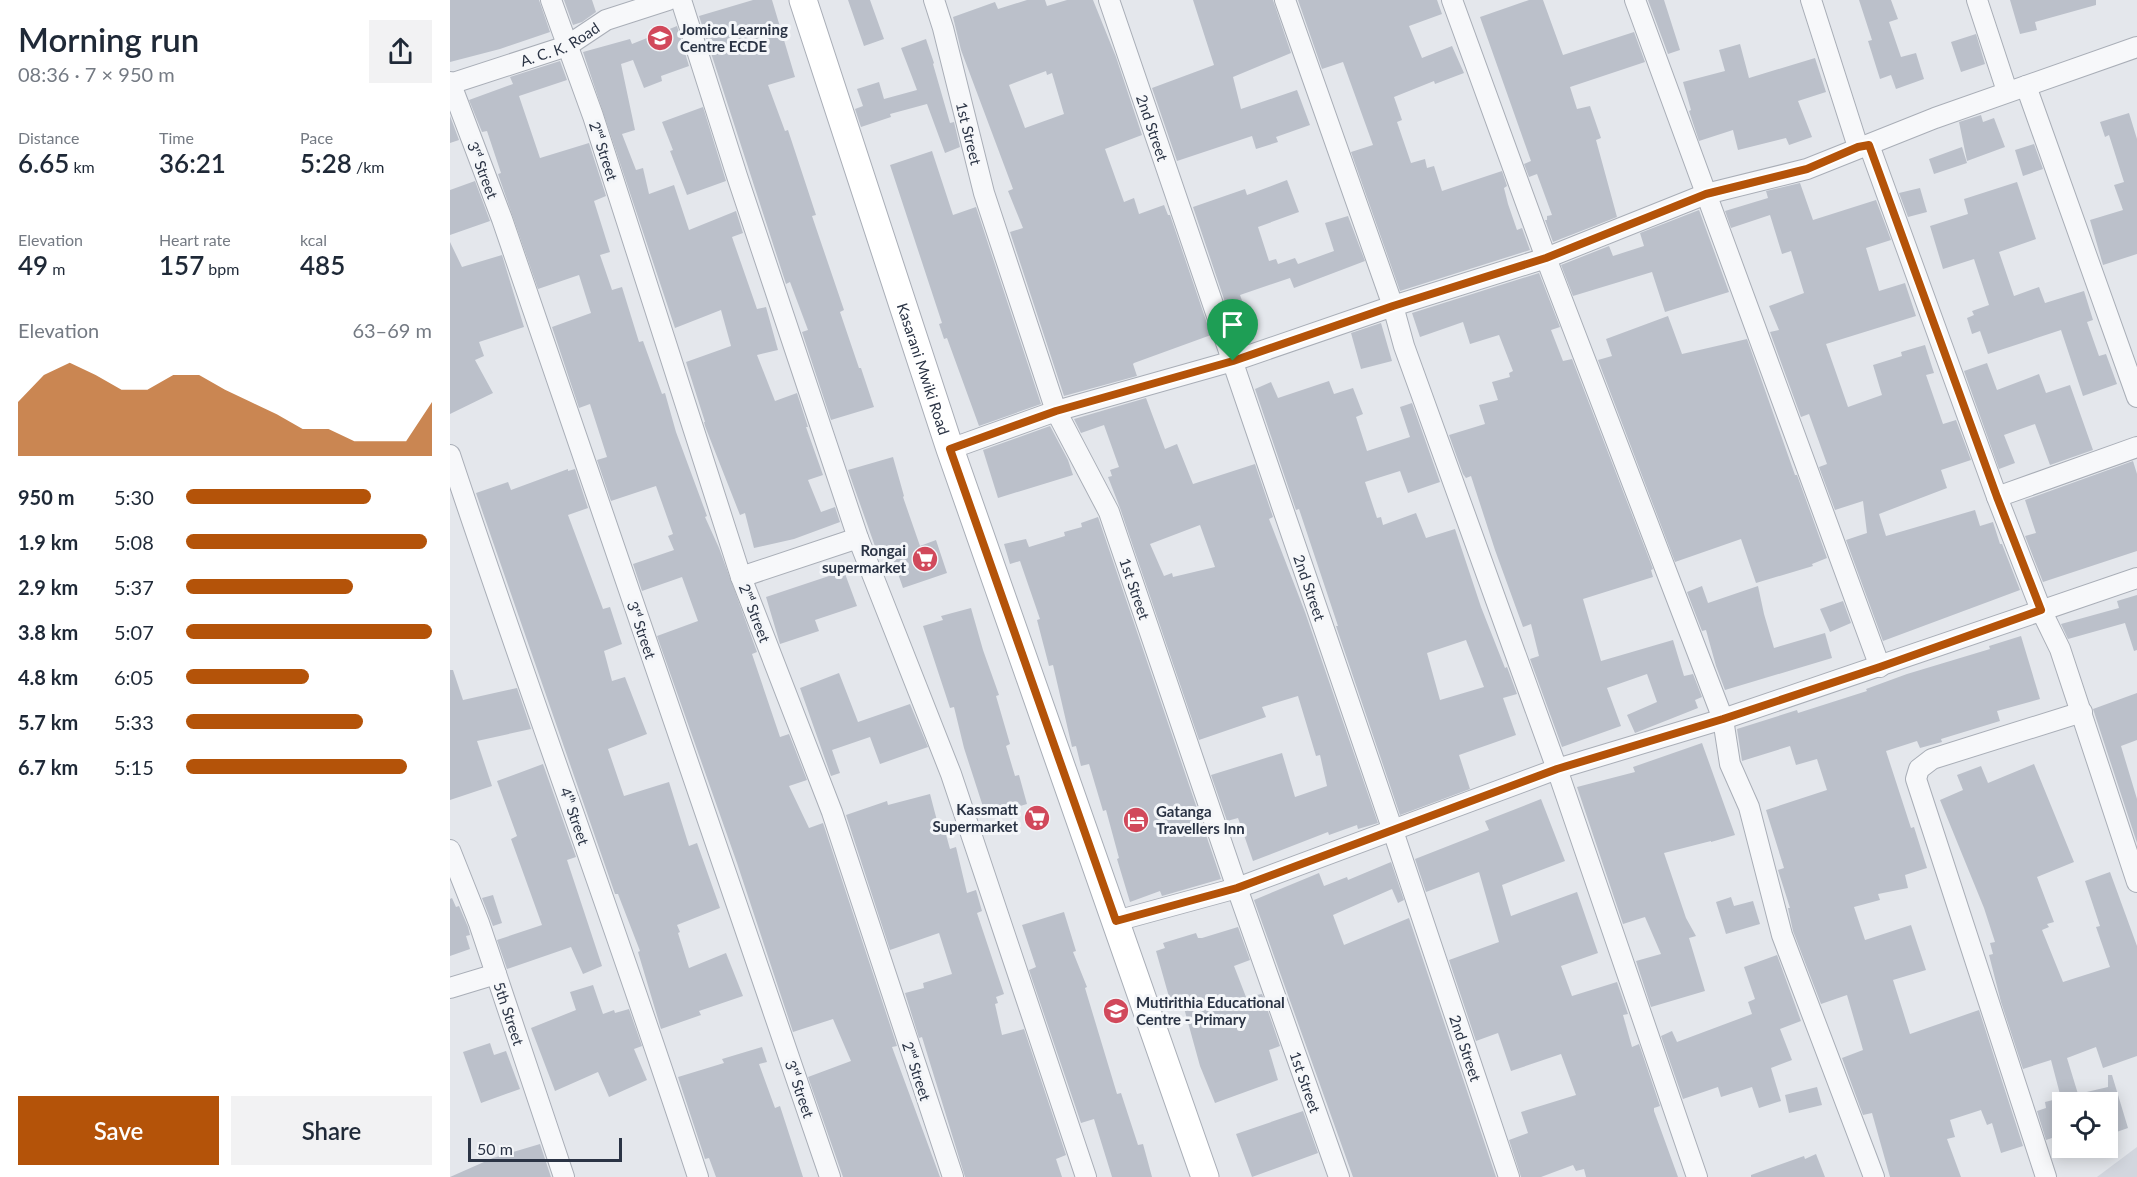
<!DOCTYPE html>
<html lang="en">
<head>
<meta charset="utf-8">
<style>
  body { margin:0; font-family:Lato,sans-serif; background:#f2f2f3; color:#1f2937; height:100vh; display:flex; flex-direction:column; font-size:22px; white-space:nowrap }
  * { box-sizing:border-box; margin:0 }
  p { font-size:20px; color:#747a83 }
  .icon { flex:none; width:33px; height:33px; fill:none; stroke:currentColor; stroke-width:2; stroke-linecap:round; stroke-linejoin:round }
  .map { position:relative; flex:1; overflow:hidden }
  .drawer { display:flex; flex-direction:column; background:#fff; width:450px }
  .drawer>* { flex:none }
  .tools { position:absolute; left:1602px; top:1092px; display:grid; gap:12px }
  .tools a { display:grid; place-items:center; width:66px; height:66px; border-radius:0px; background:#fff; box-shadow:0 3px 15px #0003; font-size:30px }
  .scale { position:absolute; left:18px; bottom:15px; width:154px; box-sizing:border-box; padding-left:6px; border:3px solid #2b3445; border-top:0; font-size:16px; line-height:21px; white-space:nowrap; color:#2b3445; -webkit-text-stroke:4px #f4f6f9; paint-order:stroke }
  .pin { position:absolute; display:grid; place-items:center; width:51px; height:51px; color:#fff; margin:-62px -26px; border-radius:50% 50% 50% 0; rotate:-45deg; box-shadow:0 0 6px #0007 }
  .pin .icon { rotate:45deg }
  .round { display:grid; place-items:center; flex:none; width:63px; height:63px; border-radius:0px; background:#f2f2f3 }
  .head { display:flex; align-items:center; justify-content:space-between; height:102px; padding:0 18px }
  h1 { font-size:33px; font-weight:600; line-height:45px }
  .stats { display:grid; grid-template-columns:repeat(3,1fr); gap:9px; height:102px; padding:6px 18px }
  .stats div { display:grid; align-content:center }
  .stats b { font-size:26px; font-weight:600 }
  .stats small { font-size:16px; font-weight:400 }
  .stats p { font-size:16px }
  .chart { height:168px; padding:12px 18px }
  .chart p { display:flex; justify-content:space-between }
  .chart svg { width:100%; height:108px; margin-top:6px; fill:#b45309; opacity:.7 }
  .button { display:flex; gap:12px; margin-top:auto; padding:12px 18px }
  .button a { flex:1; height:69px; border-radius:0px; background:#b45309; color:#fff; font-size:24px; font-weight:600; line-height:69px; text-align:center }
  .button a+a { background:#f2f2f3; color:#1f2937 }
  ul { padding:0 18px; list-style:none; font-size:20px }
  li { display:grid; grid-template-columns:96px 72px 1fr; align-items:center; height:45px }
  li i { height:15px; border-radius:8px; background:#b45309 }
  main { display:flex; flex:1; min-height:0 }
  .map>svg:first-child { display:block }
</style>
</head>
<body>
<main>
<section class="drawer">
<div class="head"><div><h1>Morning run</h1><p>08:36 · 7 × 950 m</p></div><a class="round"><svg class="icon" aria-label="share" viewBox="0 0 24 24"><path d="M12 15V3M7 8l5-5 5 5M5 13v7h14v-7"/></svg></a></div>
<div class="stats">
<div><p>Distance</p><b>6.65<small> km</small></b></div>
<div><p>Time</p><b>36:21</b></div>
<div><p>Pace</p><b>5:28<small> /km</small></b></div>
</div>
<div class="stats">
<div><p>Elevation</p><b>49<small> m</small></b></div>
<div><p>Heart rate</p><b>157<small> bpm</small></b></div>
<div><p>kcal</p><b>485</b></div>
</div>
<div class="chart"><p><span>Elevation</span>63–69 m</p>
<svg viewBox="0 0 160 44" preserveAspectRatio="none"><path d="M0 44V22L10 11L20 6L30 11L40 17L50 17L60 11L70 11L80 17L90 22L100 27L110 33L120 33L130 38L140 38L150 38L160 22V44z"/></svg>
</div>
<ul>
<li><b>950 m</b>5:30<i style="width:75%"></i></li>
<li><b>1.9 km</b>5:08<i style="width:98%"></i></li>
<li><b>2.9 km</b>5:37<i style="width:68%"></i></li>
<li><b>3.8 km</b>5:07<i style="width:100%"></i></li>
<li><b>4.8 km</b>6:05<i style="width:50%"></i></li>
<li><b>5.7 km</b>5:33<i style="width:72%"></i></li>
<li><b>6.7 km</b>5:15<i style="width:90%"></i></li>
</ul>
<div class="button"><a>Save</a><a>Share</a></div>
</section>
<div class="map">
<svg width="1687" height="1177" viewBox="0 0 1687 1177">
  <rect width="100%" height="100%" fill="#e4e7ec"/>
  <path fill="#d2d6de" d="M1687,1147V1177H1647Z"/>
  <path fill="#bbc0ca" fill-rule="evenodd" d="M0,0H89L100,32L50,49L0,62Z
    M114,0H142L146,12L132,22L123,25Z
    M303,0H322L345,77L318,85L335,131L338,130L366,215L362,216L394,310L390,312L409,368H411L424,407L381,420L352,332L358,330L340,282L336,284L249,16Z
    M398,0H420L434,39L414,46Z
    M577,0H595L597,6L617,0H643L666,57L692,135L655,149L674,202L684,198L689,214L714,205L718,215H720L761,335L684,363L683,364L687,376L614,396L560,232L573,228L558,191L563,189L511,50L503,17L545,2L548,9ZM596,71L597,75L602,73L614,114L575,128L559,85Z
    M743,0H823L841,53L783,77L791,109L847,90L860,125L826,137L828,142L806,149L802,136L727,161L702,88L764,65Z
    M848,0H987L992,14L959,26L972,58L1002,46L1014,73L985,84L984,81L944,97L952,120L947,122L961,163L975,159L977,168L984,166L992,191L1052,171L1057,186L1054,188L1058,204L1067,230L1072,228L1080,250L950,291L901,152L923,145L893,62L872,69Z
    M1079,0H1093L1113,55L1184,32L1195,62L1120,87L1127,109L1140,106L1151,138L1146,140L1167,217L1103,242L1095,220H1097V216L1102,215L1087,174L1079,177L1074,164L1081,161L1030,17Z
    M1198,0H1214L1230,50L1218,54Z
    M1409,0H1441L1448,19L1439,22L1451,57L1466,53L1474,79L1446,89L1441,75L1430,79L1418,41L1422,40Z
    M1560,0H1646V5L1585,22L1587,30L1570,34Z
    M227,26L239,66L211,76L212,81L194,88L183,60L171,64L185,130L172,134L186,170L193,168L199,194L224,185L239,230L286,211L293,233L282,237L307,309L316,307L328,350L307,355L325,401L347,393L358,427H356L373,475L358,480L371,512L385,507L390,522L344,539L304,548L295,513L290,515L255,426L254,422H255L236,362L281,346L271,310L225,328L133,52L180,39L182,44Z
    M1526,34L1535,64L1511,72L1501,42Z
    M476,39L484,63L483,64L500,123L504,122L510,147L495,153L477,104L440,114L441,117L411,127L405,109L413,106L407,89L429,82L434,99L467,90L451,48Z
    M1290,44L1299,78L1365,58L1376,92L1348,101L1362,137L1339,145L1336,138L1288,150L1283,130L1249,141L1239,111L1241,110L1233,82L1275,71L1269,50Z
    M110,61L117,80L69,96L90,158L139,143L156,196L144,201L160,252L150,255L162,290L172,287L189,342L193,341L212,394L215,393L226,432L257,516L255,517L269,548L307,652L302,654L330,737L339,734L357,780L339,786L359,828L373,823L447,1046L442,1047L490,1177H393L358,1077L401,1061L383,1019L343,1032L287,863L207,636L248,621L232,577L192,591L183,564L224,550L218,536L223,534L206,486L161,501L147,460L157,457L140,404L129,408L102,327L141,313L129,275L88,289L48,174L51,173L37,131L32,132L19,100L63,84L60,77Z
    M253,107L276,181L237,195L220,151L223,150L212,122Z
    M1679,113L1687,139V254L1653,265L1640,220L1673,210L1664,185L1674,182L1659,135L1655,137L1650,122Z
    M1531,115L1533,122L1544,118L1555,147L1517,161L1509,122Z
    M0,116L9,140L0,143Z
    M1584,144L1593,169L1573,176L1565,150Z
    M1512,147L1517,163L1484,174L1479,159Z
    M482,151L503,215L526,207L591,404L529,426L497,338L494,339L489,324L492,323L440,165Z
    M837,180L849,212L808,227L819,261L826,259L828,264L845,258L848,264L884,251L875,223L898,216L915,261L844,288L840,278L790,295L795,309L779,314L743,207L795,189L797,195Z
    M25,181L40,221L0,235V190Z
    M1567,182L1586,239L1549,252L1564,296L1589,287L1595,303L1634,291L1643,320L1637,322L1649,356L1656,354L1667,384L1633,396L1611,330L1538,354L1530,331L1522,334L1517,318L1524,315L1522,311L1539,305L1524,259L1493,269L1480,226L1518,214L1514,199Z
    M1350,183L1363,220L1426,200L1441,240L1416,248L1429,291L1455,283L1466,316L1376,344L1398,407L1432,395L1423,365L1452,356L1451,352L1475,345L1484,373L1476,375L1493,424L1506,420L1521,460L1491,470L1497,488L1429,514L1436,536L1525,510L1530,526L1543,522L1550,544H1552L1570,590L1433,641L1396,540L1417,533L1413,501L1385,510L1369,467L1377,464L1359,414L1351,417L1320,332L1329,330L1319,306L1354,293L1341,251L1332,254L1320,215L1281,228L1275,211L1318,198L1316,191Z
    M1470,188L1477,212L1458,217L1449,193Z
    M1249,210L1279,292L1215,312L1202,272L1123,296L1111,265L1159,246L1163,256L1194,246L1190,233Z
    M0,242L12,267L52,255L74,327L29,342L34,356L25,360L43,393L0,414Z
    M1089,273L1110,327L1101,330L1113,361L1122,359L1203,569L1201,570L1203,577L1133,599L1151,661L1223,640L1234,676L1243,674L1252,697L1245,700L1248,708L1185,733L1177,715L1207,702L1197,674L1157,688L1171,726L1112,747L1080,659L1089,656L1081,624L1073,627L1045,550L1021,476L1016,478L1013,474L999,435L1035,424L1029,405L1048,400L1042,382L1060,377L1059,373L1063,371L1049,335L1020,344L1013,322L970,337L962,313Z
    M1218,316L1232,354L1297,339L1345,475H1347L1377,558L1362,564L1363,566L1306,583L1291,539L1225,562L1148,360L1162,356L1156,339Z
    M931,323L942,361L911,369L901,333Z
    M1537,363L1547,390L1589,374L1596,393L1620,385L1643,450L1600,465L1585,424L1554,435L1565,463L1549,469L1514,371Z
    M879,381L884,394L903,388L913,414L906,417L917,451L960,437L950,407L962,403L990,482L958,493L950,471L915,482L927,518L931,517L933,525L966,513L976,538L1005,529L1031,607L1055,668L1057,667L1067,694L1053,698L1066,735L1009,755L1020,789L950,815L886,626H888L849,509L846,510L805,389L821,382L828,398ZM1016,640L1034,687L990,700L977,653Z
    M696,398L715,449L727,444L743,484L805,464L823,517L819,519L855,612L928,823L908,829L907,825L879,835L878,832L803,861L788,818L777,821L761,775L832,753L845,797L877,786L870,755L866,756L848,696L812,707L816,717L749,740L670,508L658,477L662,476L660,470L669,467L654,425L631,433L624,419ZM750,525L765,567L723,577L722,573L714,576L700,544Z
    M600,426L618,460L623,475L548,498L533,450Z
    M443,457L454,496L453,497L470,546L486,540L497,573L453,588L439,548L427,552L398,470Z
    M1683,461L1687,474V551L1593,582L1575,536L1586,533L1575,500Z
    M118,469V471L125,469L138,508L118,515L153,609L160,607L172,644L154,651L162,681L175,677L197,734L158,749L174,796L219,782L239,846L247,843L270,908L227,925L230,932L228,933L239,968L276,953L293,996L249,1011L251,1015L211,1029L188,952L190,951L168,894H165L26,493L58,482L61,490Z
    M648,517L771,879L712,896L710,891L680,902L667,859L669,858L656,810L653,811L639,764L631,766L626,746L622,747L603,665L599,666L587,620L590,619L570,561L560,564L554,544L576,539L579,547L615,536L614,532L632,527L631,523Z
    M394,571L407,606L365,620L369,631L330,644L316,597Z
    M1252,586L1258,603L1308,586L1314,614L1324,648L1375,633L1382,658L1275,690L1266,666L1256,630L1252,631L1237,592Z
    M1687,595V650L1684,651L1675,623L1618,639L1611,624L1669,608L1667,601Z
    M1393,601L1401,623L1380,632L1370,609Z
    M521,608L533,650L549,695L546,696L560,744L556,746L565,776L569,775L577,804L536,816L514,748L504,707L500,708L473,626L493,620L491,616Z
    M1571,636L1590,699L1547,711L1550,721L1491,739L1492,742L1470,748L1467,741L1436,751L1461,828L1464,827L1477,868L1455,875L1458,888L1428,894L1430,900L1404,907L1415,940L1461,925L1476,970L1443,980L1460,1034L1529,1010L1573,1146L1551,1153L1542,1123L1537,1125L1531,1110L1500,1120L1505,1137L1497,1139L1511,1177H1440L1422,1113L1413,1115L1392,1058L1413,1050L1397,995L1371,1004L1343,931L1338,908H1340L1328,870L1334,868L1316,810L1377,790L1367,759L1346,765L1340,746L1292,761L1287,729L1347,710L1348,713L1417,691L1416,689L1457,674L1540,649L1539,646Z
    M0,670H3L13,700L67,688L81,729L27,741L42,786L0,800Z
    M389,673L408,722L460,704L478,747L430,764L420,737L382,750L390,773L381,776L350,688Z
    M1687,693V740L1671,746L1687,799V843L1643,709Z
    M1252,743L1285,835L1261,842V841L1214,853L1236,918L1246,936L1239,938L1255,991L1201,1007L1186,961L1211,954L1195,917L1173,924L1127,787L1185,772L1183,767Z
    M93,764L126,857L117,860L152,966L133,974L121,947L57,969L47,940L92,925L61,839L67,836L47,781Z
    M1584,764L1624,862L1587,877L1604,922L1597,924L1599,927L1592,930L1613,982L1660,967L1646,927L1650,926L1635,881L1660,872L1687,946V1056L1653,1068L1646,1047L1617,1058L1628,1094L1658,1087V1075H1662L1678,1128L1658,1135V1102H1612V1147H1609L1605,1137L1596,1140L1587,1111L1596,1108L1595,1102L1611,1098L1601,1060L1573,1069L1551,1002L1539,955L1543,954L1540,943L1545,942L1534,908L1490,800L1513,790L1507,775L1531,766L1538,783Z
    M480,794L490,832L495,831L500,849L506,847L517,893L526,890L532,911L527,913L554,994L546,997L548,1003L545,1004L552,1035L574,1029L616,1155L606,1159L612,1177H515L472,1037L469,1038L455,993L474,988L473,983L502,974L489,933L440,950L396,815L437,801L438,805Z
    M1091,799L1115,861L1052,885L1061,916L1127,892L1148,953L1111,966L1122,996L1167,982L1178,1014L1173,1015L1182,1047L1189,1044L1210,1106L1204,1108V1111L1228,1177H1136L1134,1169L1126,1171L1123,1165L1091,1177H1071L1059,1140L1078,1133L1071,1112L1126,1095L1111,1054L1061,1071L1048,1033L1026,1041L999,960L1049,942L1029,872L976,892L965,859L1039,830L1035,821Z
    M941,862L954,900L948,903L942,889L883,915L894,945L959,918L1046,1177H903L804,900L869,873L874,886L897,877L898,880Z
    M43,895L52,923L43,926L32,898Z
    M1281,897L1284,906L1303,901L1310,924L1276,934L1266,902Z
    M2,898L6,907L9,906L18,927L20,935L16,936L20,949L0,956V899Z
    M614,912L626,951L623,952L637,987L635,988L667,1094L671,1093L688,1145L693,1144L702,1177H662L644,1119L631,1123L579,970L586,967L572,925Z
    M788,927L800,960L784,966L796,997L812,994L830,1046L819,1050L828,1080L765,1103L750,1066L734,1008L723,1011L706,951L715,948L713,943L746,933L748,938H752Z
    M1327,955L1351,1021L1330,1029L1342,1060L1321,1068L1331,1101L1309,1108L1302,1087L1271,1097L1268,1087L1233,1099L1211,1036L1222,1031L1227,1042L1302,1014L1298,1002L1305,999L1294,967Z
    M143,985L153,1014L164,1010L165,1013L179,1009L192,1046L184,1049L197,1080L159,1097L148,1072L105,1091L81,1028L126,1010L120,992Z
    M40,1043L44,1055L56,1051L70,1089L31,1103L13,1052Z
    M312,1047L317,1062L309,1064L325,1108L330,1106L353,1177H266L259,1158L255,1159L228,1077L274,1063L272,1059Z
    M1367,1087L1372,1105L1339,1113L1335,1095Z
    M853,1111L868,1153L802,1177L786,1134Z
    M90,1144L101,1177H0L43,1158Z
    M1366,1154L1375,1177H1301V1175L1354,1156L1355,1159Z"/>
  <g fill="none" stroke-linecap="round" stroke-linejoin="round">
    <g stroke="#a9aeb7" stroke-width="22">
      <g id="street">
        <path d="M101,0L143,116L291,577L382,812L503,1177"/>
        <path d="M231,0L287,176L408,538L501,774L636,1177"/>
        <path id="s1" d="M484,0L493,28L534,193L606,411L659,512L787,888L889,1177"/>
        <path id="s2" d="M659,0L943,831L1059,1177"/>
        <path d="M835,0L943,306L954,346L1107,769L1247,1177"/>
        <path d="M1002,0L1096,258L1273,719L1280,764L1299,807L1332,935L1424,1177"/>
        <path d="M1185,0L1430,667"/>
        <path d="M1361,0L1408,147"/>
        <path d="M1527,0L1557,91"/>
        <path d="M0,82L52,219L380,1177"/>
        <path id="s3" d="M0,84L117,46L156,20L218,0"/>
        <path d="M1576,86L1687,397"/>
        <path d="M1419,145L1547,497L1591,610L1610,649L1687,882"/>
        <path d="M500,449L606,411L783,361L943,306L1096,258L1256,194L1357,169L1485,118L1687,47"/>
        <path d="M0,455C80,696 169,935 248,1177"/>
        <path d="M1547,497L1687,447"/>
        <path d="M291,577L408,538"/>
        <path id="s4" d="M0,850L29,923L114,1177"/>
        <path d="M666,921L787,888L1107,769L1273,719L1687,578"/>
        <path d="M0,988L46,974"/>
        <path d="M1596,1177L1466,779L1469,769L1482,759L1632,712"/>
      </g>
    </g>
    <g stroke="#a9aeb7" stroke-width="29">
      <g id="secondary">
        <path id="s5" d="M353,0L500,449L755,1177"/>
      </g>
    </g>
    <use href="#street" stroke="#f7f8fa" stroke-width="20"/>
    <use href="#secondary" stroke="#fff" stroke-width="27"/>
  </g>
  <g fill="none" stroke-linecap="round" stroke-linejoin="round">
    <g stroke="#fff" stroke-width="12">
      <path id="route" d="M1419,145L1547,497L1591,610L1430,667L1273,719L1107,769L787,888L666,921L500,449L606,411L783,361L943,306L1096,258L1256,194L1357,169L1408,147Z"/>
    </g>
    <use href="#route" stroke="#b45309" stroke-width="8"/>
  </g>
  <defs>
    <g id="school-disc" transform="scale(1.35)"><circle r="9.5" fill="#d1495b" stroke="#f4f6f9"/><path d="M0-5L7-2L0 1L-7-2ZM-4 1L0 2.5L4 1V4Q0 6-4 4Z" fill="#fff"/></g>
    <g id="supermarket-disc" transform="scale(1.35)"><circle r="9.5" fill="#d1495b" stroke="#f4f6f9"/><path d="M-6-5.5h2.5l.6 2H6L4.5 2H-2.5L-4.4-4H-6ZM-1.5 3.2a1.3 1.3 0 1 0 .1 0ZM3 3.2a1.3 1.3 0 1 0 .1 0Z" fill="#fff"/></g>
    <g id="hotel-disc" transform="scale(1.35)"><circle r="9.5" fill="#d1495b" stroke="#f4f6f9"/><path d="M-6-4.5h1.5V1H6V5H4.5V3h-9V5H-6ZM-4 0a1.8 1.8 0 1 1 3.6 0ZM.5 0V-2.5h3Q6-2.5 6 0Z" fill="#fff"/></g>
  </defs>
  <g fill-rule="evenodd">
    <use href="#school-disc" x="210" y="38"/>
    <use href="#supermarket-disc" x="475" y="559"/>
    <use href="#supermarket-disc" x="587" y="818"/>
    <use href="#hotel-disc" x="686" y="820"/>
    <use href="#school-disc" x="666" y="1011"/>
  </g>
  <g text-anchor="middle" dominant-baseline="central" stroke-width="6" stroke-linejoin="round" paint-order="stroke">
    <g font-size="15" font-weight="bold" fill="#2b3445" stroke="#f4f6f9" text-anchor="start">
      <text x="230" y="29">Jomico Learning<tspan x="230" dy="17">Centre ECDE</tspan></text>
      <text x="456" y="550" text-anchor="end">Rongai<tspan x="456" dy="17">supermarket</tspan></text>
      <text x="568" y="809" text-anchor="end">Kassmatt<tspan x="568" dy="17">Supermarket</tspan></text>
      <text x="706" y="811">Gatanga<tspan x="706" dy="17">Travellers Inn</tspan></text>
      <text x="686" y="1002">Mutirithia Educational<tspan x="686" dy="17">Centre - Primary</tspan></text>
    </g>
    <g font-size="15" fill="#2b3445" stroke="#f4f6f9">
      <text stroke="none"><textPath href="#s3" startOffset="117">A. C. K. Road</textPath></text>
      <text stroke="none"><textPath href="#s2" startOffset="135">2nd Street</textPath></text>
      <text stroke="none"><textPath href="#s1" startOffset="138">1st Street</textPath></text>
      <text transform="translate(154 151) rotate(72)">2ⁿᵈ Street</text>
      <text transform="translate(33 170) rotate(69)">3ʳᵈ Street</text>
      <text stroke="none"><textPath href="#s5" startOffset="388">Kasarani Mwiki Road</textPath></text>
      <text stroke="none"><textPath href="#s1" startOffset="624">1st Street</textPath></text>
      <text stroke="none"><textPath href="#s2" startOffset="621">2nd Street</textPath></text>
      <text transform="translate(305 613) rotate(69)">2ⁿᵈ Street</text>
      <text transform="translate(192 630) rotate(71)">3ʳᵈ Street</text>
      <text transform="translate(125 816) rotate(71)">4ᵗʰ Street</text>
      <text stroke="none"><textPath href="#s4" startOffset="174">5th Street</textPath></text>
      <text stroke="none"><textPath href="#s2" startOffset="1107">2nd Street</textPath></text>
      <text transform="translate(467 1071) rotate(72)">2ⁿᵈ Street</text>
      <text stroke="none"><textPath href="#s1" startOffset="1146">1st Street</textPath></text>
      <text transform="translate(350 1089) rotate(71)">3ʳᵈ Street</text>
    </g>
  </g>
</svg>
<div class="tools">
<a><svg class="icon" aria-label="locate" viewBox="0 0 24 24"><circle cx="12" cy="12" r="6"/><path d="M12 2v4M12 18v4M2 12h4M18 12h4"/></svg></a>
</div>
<div class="scale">50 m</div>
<div class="pin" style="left:783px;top:361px;background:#1e9e55"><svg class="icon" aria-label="arrive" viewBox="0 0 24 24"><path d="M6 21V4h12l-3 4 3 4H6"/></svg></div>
</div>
</main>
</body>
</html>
